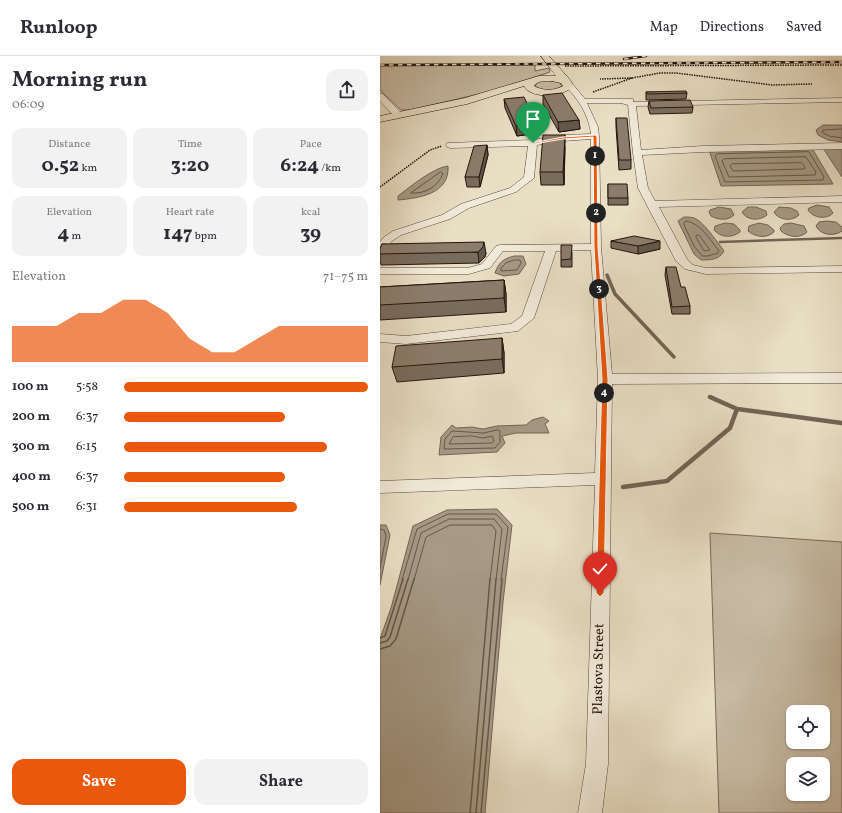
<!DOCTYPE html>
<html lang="en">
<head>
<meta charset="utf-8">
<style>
  body { margin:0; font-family:Vollkorn,serif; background:#f2f2f3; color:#2b2b33; height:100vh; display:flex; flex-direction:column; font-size:15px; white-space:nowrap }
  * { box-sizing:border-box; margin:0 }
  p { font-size:13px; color:#7c7c81 }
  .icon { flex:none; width:22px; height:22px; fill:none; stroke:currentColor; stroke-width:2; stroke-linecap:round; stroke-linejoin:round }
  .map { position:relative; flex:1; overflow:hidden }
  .details { display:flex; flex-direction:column; background:#fff; width:380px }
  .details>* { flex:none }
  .buttons { position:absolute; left:406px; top:649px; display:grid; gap:8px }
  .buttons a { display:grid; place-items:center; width:44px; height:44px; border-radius:8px; background:#fff; box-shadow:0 1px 3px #0004; font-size:20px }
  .pin { position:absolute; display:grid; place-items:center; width:34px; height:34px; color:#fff; margin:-41px -17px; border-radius:50% 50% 50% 0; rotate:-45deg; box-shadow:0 0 4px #0007 }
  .pin .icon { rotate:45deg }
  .km { position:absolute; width:20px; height:20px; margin:-10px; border-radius:50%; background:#222; color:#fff; font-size:11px; line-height:20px; text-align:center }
  .round { display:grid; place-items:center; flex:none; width:42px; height:42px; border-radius:12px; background:#f2f2f3 }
  .head { display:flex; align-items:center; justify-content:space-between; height:68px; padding:0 12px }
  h1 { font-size:22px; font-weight:700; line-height:30px }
  .stats { display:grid; grid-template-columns:repeat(3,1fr); gap:6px; height:68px; padding:4px 12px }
  .stats div { display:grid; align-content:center; border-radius:10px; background:#f2f2f3; text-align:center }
  .stats b { font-size:20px; font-weight:700 }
  .stats small { font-size:11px; font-weight:400 }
  .stats p { font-size:11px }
  .chart { height:112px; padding:8px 12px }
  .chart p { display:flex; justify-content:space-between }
  .chart svg { width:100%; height:72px; margin-top:4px; fill:#ea580c; opacity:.7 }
  .cta { display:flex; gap:8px; margin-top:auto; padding:8px 12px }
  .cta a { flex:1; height:46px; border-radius:12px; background:#ea580c; color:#fff; font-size:16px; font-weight:700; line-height:46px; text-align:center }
  .cta a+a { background:#f2f2f3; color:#2b2b33 }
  ul { padding:0 12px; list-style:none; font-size:13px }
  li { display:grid; grid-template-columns:64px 48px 1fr; align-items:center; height:30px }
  li i { height:10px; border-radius:5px; background:#ea580c }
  header { display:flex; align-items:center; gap:24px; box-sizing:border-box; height:56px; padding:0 20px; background:#fff; border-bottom:1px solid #e1e1e2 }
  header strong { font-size:19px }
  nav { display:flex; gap:22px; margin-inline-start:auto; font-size:14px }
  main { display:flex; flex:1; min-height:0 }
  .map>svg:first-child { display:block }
</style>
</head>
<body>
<header>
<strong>Runloop</strong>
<nav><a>Map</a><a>Directions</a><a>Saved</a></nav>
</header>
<main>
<section class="details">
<div class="head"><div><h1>Morning run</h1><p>06:09</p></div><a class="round"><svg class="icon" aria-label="share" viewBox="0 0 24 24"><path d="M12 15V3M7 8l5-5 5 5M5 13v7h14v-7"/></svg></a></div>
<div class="stats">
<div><p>Distance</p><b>0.52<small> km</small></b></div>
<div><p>Time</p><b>3:20</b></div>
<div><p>Pace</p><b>6:24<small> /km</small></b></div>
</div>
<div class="stats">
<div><p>Elevation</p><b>4<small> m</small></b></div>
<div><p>Heart rate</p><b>147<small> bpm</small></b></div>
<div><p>kcal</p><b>39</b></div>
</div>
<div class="chart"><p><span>Elevation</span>71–75 m</p>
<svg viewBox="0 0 160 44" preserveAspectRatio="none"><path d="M0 44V22L10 22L20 22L30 14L40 14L50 6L60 6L70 14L80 30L90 38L100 38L110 30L120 22L130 22L140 22L150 22L160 22V44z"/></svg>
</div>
<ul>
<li><b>100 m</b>5:58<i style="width:100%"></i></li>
<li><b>200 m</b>6:37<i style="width:66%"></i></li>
<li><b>300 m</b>6:15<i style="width:83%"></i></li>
<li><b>400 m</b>6:37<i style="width:66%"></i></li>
<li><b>500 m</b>6:31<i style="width:71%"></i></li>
</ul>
<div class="cta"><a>Save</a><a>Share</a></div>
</section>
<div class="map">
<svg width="462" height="757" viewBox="0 0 462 757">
  <rect width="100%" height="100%" fill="#e9dfc5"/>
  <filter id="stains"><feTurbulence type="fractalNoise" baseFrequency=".005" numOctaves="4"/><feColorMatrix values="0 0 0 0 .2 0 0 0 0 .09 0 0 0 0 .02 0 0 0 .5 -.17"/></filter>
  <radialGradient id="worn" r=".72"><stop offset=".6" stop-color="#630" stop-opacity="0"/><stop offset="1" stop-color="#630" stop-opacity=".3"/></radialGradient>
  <path fill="#c8bca6" stroke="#766859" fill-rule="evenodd" d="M155,9V15L169,12L170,16L116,34L30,54H21L0,34V10Z
    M167,24L179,26L182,30C174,36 163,36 155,30L158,26Z
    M330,477L462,486V757H339ZM413,656H443V686H413ZM413,708H443V738H413Z"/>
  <path fill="#a69a86" stroke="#726455" d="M443,69H462V86L448,84L438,79L436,74Z
    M432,92L453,128L341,130L329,94Z
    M443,92H462V121Z
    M68,110C70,138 39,142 18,144V140C31,130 53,112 68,110Z
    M437,149L449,151L453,157C447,164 433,162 428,154L429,152Z
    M339,151L351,153L354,159C348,165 338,164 331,160L329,156L330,154Z
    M368,151H376L386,155L387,159C380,165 367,165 362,156Z
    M399,151L411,152L417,155L419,159C412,166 398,164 394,156Z
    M304,161C309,161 315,161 319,165C326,170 339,188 344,195C339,204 330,204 321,204L314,198L298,165Z
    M447,165L456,166L462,171V175C454,181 440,179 436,170L439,166Z
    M345,167L354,168L360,174V176C352,182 341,182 334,174L335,170Z
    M379,167L388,169L394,174V176C387,183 375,181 368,175L369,170Z
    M411,167L424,170L427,176C420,183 408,181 401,175L400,172L404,168Z
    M134,200H143L146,208L139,218L124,220L115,217C119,206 123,203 134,200Z
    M163,361L169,365L165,368L169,377H136L122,380L125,387L117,396L59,399L61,381L72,369L76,372L92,371L103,373L117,370L146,369L152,364Z
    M117,453L132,469L123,546L105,757H0V583L11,552L33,470L67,454Z
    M0,469H6L10,479L0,529Z"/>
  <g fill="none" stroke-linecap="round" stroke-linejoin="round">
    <path stroke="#665649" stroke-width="1" d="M462,73L443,74L442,76L449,80L462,82
      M429,96L444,121L443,124L345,126L335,100L337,98Z
      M426,101L436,116L435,119L349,121L342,105L344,103Z
      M422,107L425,111L424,113L353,115L350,110L352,108Z
      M61,116L63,118C57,131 46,138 31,137Z
      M306,165C321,167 330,184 339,195L338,197L328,200H322L314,190L305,171L304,168Z
      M317,179H319L330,194L324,195L316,181Z
      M135,204H140L141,207L137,214L121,215V212L126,207Z
      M118,374L120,375V386L115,392L64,393L65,383L72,375L103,377Z
      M92,380L103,382L112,380L114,385L112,387L69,388L73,381Z
      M0,473L4,474L6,480L0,512
      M22,524L37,473L68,458H116L128,471L121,524
      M28,524L41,477L69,463H114L122,473L116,524
      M34,524L46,481L70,469H112L116,475L110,524"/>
    <path stroke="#665649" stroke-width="1.5" d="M0,582L5,580L23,523
      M0,587L7,585L10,581L28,523
      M0,593L10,590L16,583L34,523
      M90,757L110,523
      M96,757L116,523
      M101,757L122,523"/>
    <path stroke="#726455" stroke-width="2.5" d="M340,186L462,182"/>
    <path stroke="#726455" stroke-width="3.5" d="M227,219L235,238L294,301
      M330,341L333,342"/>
    <path stroke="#726455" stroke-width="4.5" d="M330,341L357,353L462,367
      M243,431L287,425L350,372L357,353"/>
    <g stroke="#56463a" stroke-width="1">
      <path id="minor" d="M185,26H191L205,43H253V46L462,42V46L256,50L261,94L323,90L462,87V93L323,96L262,99L268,132L275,145L462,140V146L279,151L307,203L313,209L326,212L462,210V216L326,218L305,213L296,205L258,132L253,97L248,49L241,47H207L218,71L219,80L221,191L232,318L462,317V327L232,328L228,708L222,757H198L206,708L215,429L0,437V425L215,417L218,323L211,194L176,195L154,262L138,275L26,288L0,286V278L26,280L131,268L142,260L165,195H123L110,212L89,218H0V212H88L102,208L116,190L120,189L211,188V83L183,85L157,89L154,122L136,136L89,152L70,163L21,179L12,185L4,195L0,196V186L4,181L13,175L62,159L81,148L130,132L144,121L148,90L70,92L67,91L66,89L67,87L153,84L183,79L211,78C209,60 198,42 185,30Z
        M0,38H3L21,57V61H15L0,45Z"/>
    </g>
    <g stroke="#25130c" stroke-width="1">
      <path id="major" d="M161,0H169L191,25L193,30C184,41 152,44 144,30L87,48L0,66V60L85,42L159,20H176ZM172,25L181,27L183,30C174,35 163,35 154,30C158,24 166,25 172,25Z"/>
    </g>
    <path stroke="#25130c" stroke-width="1.5" stroke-dasharray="1.5 1" stroke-linecap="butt" d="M185,10L462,9
      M252,22L280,17H296L392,29L432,28
      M213,36L252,22L220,23
      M0,131L50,94L62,90"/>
    <use href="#minor" fill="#f1ead9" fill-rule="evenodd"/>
    <use href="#major" fill="#e9dfc5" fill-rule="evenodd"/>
    <g stroke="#25130c" stroke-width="2.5">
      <path id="rail" d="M244,3L266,0
        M0,9L462,6"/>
    </g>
    <use href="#rail" stroke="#f1ead9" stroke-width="1.5" stroke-dasharray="4.5" stroke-linecap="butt"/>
  </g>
  <path fill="#786c5d" stroke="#25130c" d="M266,36L307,37L306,43L266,44Z
    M163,39L199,64L200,73L179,76L163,48Z
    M124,43L158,77L137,80L125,52Z
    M269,45L313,51L312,57L270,58L268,51Z
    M236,62L251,104V113L239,114L236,71Z
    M107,89L108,99L100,131H87L85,121Z
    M185,91L184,129H161L160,116Z
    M228,128L248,142V149H228Z
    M231,185L280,193L258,198L231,192Z
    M2,188L106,197L105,201L99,207L1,209L0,205V193Z
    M192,196V211H181V204Z
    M286,211L301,231L310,250V258H292L285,219Z
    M124,224L126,238V256L0,264V231Z
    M122,282L124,297V317L17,326L12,311Z"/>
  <path fill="#61584c" stroke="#25130c" d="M199,64L200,73L179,76L178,66Z
    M157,68L158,77L137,80L136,70Z
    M185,79V91L184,129L183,116Z
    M107,89L108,99L100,131L99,121Z
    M280,185V193L258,198V190Z
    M104,186L106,197L105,201L99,207L98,196Z
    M124,224L126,238V256L124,242Z
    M122,282L124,297V317L122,303Z"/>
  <path fill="#8b7d6c" stroke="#25130c" d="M306,35L307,37L267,38L266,36Z
    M182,37L199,64L178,66L163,39Z
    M144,41L157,68L136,70L124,43Z
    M310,44L313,51L271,52L269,45Z
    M236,62H247L251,104H239Z
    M163,79H185L183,116H160Z
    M107,89L99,121H85L94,90Z
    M228,128H247L248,142H228Z
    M254,180L280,185L258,190L231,185Z
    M104,186L103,191L98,196L0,198V193L2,188Z
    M181,189H192L191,203L181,204Z
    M286,211H296L301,231H305L310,250L292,251Z
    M124,224V242L0,249V231Z
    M122,282V303L12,311L16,290Z"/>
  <path fill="#ea580c" stroke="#fff" d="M215,79L217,80L218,191L228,323L224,537L220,541L216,537L222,323L214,191L213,81L183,83L153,88L152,87L183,81Z"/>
  <g text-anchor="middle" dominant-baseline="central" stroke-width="3" stroke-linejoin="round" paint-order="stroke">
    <g font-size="14" fill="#25130c" stroke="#f1ead9">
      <text transform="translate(219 613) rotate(-89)">Plastova Street</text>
    </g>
  </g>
  <rect width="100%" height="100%" filter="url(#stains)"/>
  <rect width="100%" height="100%" fill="url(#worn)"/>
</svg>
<div class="buttons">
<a><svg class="icon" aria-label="locate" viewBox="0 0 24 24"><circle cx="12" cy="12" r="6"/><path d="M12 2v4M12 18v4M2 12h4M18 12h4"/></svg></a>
<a><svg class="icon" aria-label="layers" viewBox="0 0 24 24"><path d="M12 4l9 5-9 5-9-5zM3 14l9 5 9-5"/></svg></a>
</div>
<div class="pin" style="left:153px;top:87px;background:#1e9e55"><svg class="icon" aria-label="arrive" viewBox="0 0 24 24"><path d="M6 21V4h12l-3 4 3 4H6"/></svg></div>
<div class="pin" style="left:220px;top:537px;background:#d93025"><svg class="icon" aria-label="check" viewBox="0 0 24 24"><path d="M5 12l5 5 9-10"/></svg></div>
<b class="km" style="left:215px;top:100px">1</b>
<b class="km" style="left:216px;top:157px">2</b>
<b class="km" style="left:219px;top:233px">3</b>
<b class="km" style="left:224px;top:337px">4</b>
</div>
</main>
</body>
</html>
